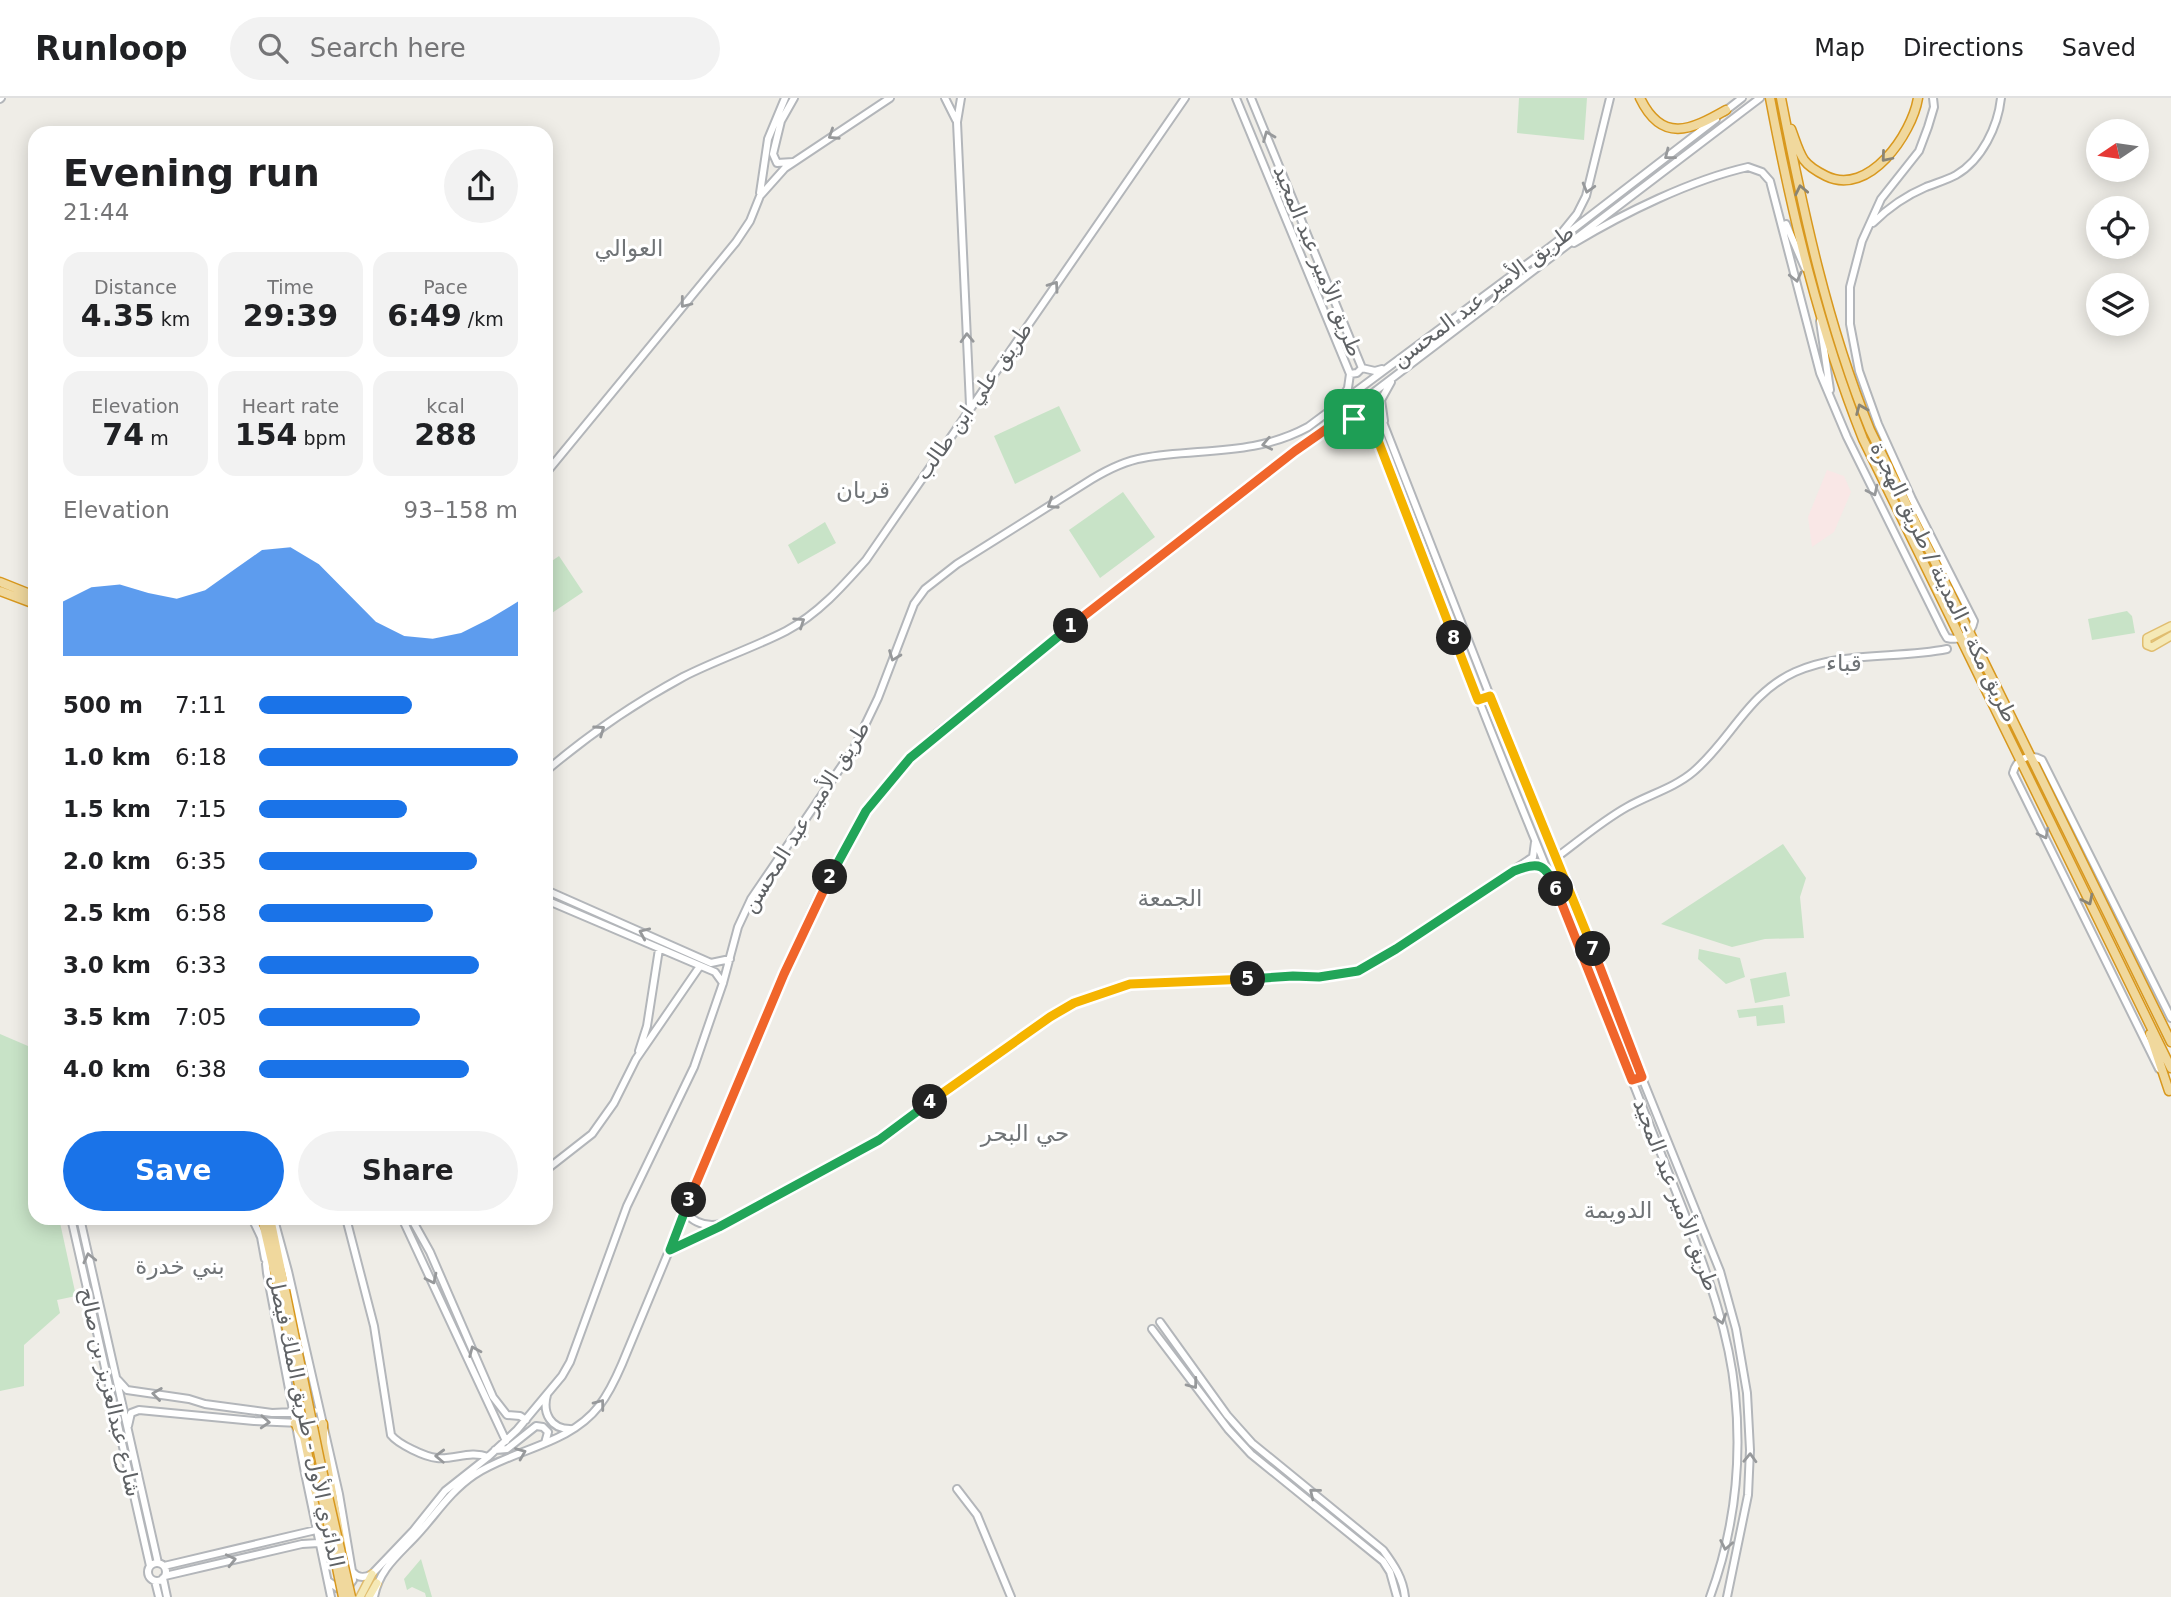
<!DOCTYPE html>
<html lang="en">
<head>
<meta charset="utf-8">
<style>
  body { margin:0; font-family:"DejaVu Sans","Noto Sans Arabic",sans-serif; background:#f2f2f2; color:#202124; height:100vh; display:flex; flex-direction:column; font-size:26px; white-space:nowrap }
  * { box-sizing:border-box; margin:0 }
  p { font-size:23px; color:#757577 }
  .icon { flex:none; width:38px; height:38px; fill:none; stroke:currentColor; stroke-width:2; stroke-linecap:round; stroke-linejoin:round }
  .map { position:relative; flex:1; overflow:hidden }
  .sheet { position:absolute; left:28px; top:28px; width:525px; height:1099px; display:flex; flex-direction:column; background:#fff; border-radius:21px; box-shadow:0 4px 18px #0003 }
  .sheet>* { flex:none }
  .needle { width:46px; rotate:257deg }
  .buttons { position:absolute; left:2086px; top:21px; display:grid; gap:14px }
  .buttons a { display:grid; place-items:center; width:63px; height:63px; border-radius:50%; background:#fff; box-shadow:0 4px 18px #0003; font-size:35px }
  .pin { position:absolute; display:grid; place-items:center; width:60px; height:60px; color:#fff; margin:-30px; border-radius:14px; box-shadow:0 4px 10px #0006 }
  .km { position:absolute; width:35px; height:35px; margin:-18px; border-radius:50%; background:#222; color:#fff; font-size:19px; line-height:35px; text-align:center }
  .round { display:grid; place-items:center; flex:none; width:74px; height:74px; border-radius:37px; background:#f2f2f2 }
  .overview { display:flex; align-items:center; justify-content:space-between; height:119px; padding:0 35px }
  h1 { font-size:38px; font-weight:800; line-height:52px }
  .metrics { display:grid; grid-template-columns:repeat(3,1fr); gap:10px; height:119px; padding:7px 35px }
  .metrics div { display:grid; align-content:center; border-radius:18px; background:#f2f2f2; text-align:center }
  .metrics b { font-size:30px; font-weight:800 }
  .metrics small { font-size:19px; font-weight:400 }
  .metrics p { font-size:19px }
  .chart { height:196px; padding:14px 35px }
  .chart p { display:flex; justify-content:space-between }
  .chart svg { width:100%; height:126px; margin-top:7px; fill:#1a73e8; opacity:.7 }
  .primary-button { display:flex; gap:14px; margin-top:auto; padding:14px 35px }
  .primary-button a { flex:1; height:80px; border-radius:42px; background:#1a73e8; color:#fff; font-size:28px; font-weight:800; line-height:80px; text-align:center }
  .primary-button a+a { background:#f2f2f2; color:#202124 }
  ul { padding:0 35px; list-style:none; font-size:23px }
  li { display:grid; grid-template-columns:112px 84px 1fr; align-items:center; height:52px }
  li i { height:18px; border-radius:9px; background:#1a73e8 }
  header { display:flex; align-items:center; gap:42px; box-sizing:border-box; height:98px; padding:0 35px; background:#fff; border-bottom:2px solid #e0e0e0 }
  header strong { font-size:33px }
  nav { display:flex; gap:38px; margin-inline-start:auto; font-size:24px }
  .search { width:490px; height:63px; background:#f2f2f2; display:flex; align-items:center; gap:18px; box-sizing:border-box; padding:0 24px; border-radius:38px; color:#757577; font-size:26px }
  .map>svg:first-child { display:block }
</style>
</head>
<body>
<header>
<strong>Runloop</strong>
<div class="search"><svg class="icon" aria-label="search" viewBox="0 0 24 24"><circle cx="10" cy="10" r="6"/><path d="M15 15l6 6"/></svg>Search here</div>
<nav><a>Map</a><a>Directions</a><a>Saved</a></nav>
</header>
<div class="map">
<svg width="2171" height="1499" viewBox="0 0 2171 1499">
  <rect width="100%" height="100%" fill="#efede7"/>
  <path fill="#f9e7e6" d="M1827,372L1844,378L1851,394L1834,434L1812,449L1808,419Z"/>
  <path fill="#c8e3c7" d="M1519,0H1587L1584,42L1517,35Z
    M1059,308L1081,353L1015,386L994,338Z
    M1123,394L1155,439L1100,480L1069,432Z
    M825,424L836,445L798,466L788,447Z
    M559,458L583,494L546,519V467Z
    M2127,513L2132,518L2135,535L2092,542L2088,521Z
    M1783,746L1806,780L1800,799L1804,840L1765,841L1732,849L1661,826Z
    M1699,851L1740,860L1745,879L1726,886L1698,861Z
    M1786,874L1790,898L1755,905L1750,881Z
    M1783,907L1785,925L1757,928L1756,918L1739,920L1737,912Z
    M0,936L35,951V1120H59L76,1198L57,1202L60,1215L24,1247V1288L0,1293Z
    M421,1461L432,1499H426L425,1495L412,1489L407,1492L404,1481Z"/>
  <g fill="none" stroke-linecap="round" stroke-linejoin="round">
    <g stroke="#b3b6ba" stroke-width="10">
      <path id="secondary" d="M945,0L956,22
        M961,0L957,24L970,307
        M1236,0L1350,276L1348,290L1339,305
        M1251,0L1362,270L1357,275L1350,276
        M0,1L1,0
        M1724,14L1742,0
        M793,64L777,65L773,56L781,23L794,0
        M760,95L768,41L785,0
        M1873,125C1889,109 1905,98 1926,89C1936,85 1947,82 1956,77C1982,62 1998,28 2001,0
        M1786,126L1805,170
        M1560,137L1577,116L1586,98L1610,0
        M1574,145C1624,115 1691,82 1748,69L1762,74L1770,83L1820,275L1847,339L1944,535L1947,540C1961,543 1971,537 1974,523L1912,401L1878,326L1859,273L1850,226V189L1862,143L1881,101L1919,53L1928,29L1934,9L1933,0
        M1820,223L1830,292
        M1362,270L1375,273L1382,271
        M1340,323C1353,319 1361,321 1371,330
        M1384,323L1381,302L1391,284
        M546,375L736,144L750,123L760,98L785,70L890,0
        M546,673C587,638 635,605 683,579C716,562 753,550 786,533C818,516 842,489 866,462L1185,0
        M1557,759C1580,742 1602,723 1627,709C1648,697 1674,690 1693,674C1730,643 1748,595 1795,574C1842,553 1898,561 1947,551
        M1522,770L1536,766L1547,773
        M546,792L711,865L730,861
        M546,802L715,874L723,885
        M639,953L647,928L659,851
        M2159,971L2013,675C2017,660 2029,655 2042,662L2171,920
        M546,1072L592,1036L614,1005L636,961L700,868
        M685,1114C694,1125 706,1129 721,1126
        M71,1120L150,1468
        M80,1120L158,1465
        M252,1120L261,1139L265,1161
        M346,1120L374,1228L391,1337C398,1346 425,1359 437,1360C454,1362 470,1352 488,1359
        M402,1120L506,1343
        M411,1120L430,1154L493,1299L507,1317L520,1318L526,1322
        M275,1125L288,1173L339,1396L352,1473C358,1481 365,1480 372,1476L413,1433L445,1393L488,1359L517,1332L562,1278L570,1264L627,1108L694,969L723,885L738,829L751,801L854,650L878,600L914,506L925,491L957,466L1092,381C1107,372 1125,363 1143,360C1200,350 1255,358 1308,329L1550,149L1716,21
        M671,1152L719,1129L879,1042L975,971L1050,919L1074,905L1130,886L1292,878H1329L1349,875L1371,867L1533,759L1535,744
        M268,1153L266,1166L267,1175L305,1375L331,1499
        M1160,1224L1227,1317L1252,1345L1383,1452C1394,1467 1403,1480 1405,1499
        M1152,1231L1228,1331L1251,1356L1383,1463L1390,1474L1397,1499
        M118,1282L127,1292L189,1301L205,1306L272,1315L314,1313
        M547,1297C542,1315 551,1331 570,1331
        M128,1328L131,1315L139,1312L254,1323L323,1326
        M495,1352L507,1351L536,1328L543,1329L548,1334L545,1345
        M957,1391L977,1417L1011,1499
        M148 1474a9 9 0 1 1 18 0a9 9 0 1 1-18 0Z
        M164,1468L316,1432
        M165,1478L302,1446L319,1445
        M163,1480L167,1499
        M155,1483L159,1499
        M328,1483L339,1491L348,1489L353,1482L352,1473
        M374,1499C379,1472 397,1458 415,1439C435,1418 449,1394 474,1377C513,1351 569,1347 599,1308C609,1295 616,1280 622,1266C666,1162 708,1057 752,953C800,842 841,716 936,636L1172,448L1760,0
        M1710,1499C1734,1434 1742,1364 1735,1295C1729,1232 1706,1173 1684,1114C1665,1065 1645,1016 1626,967C1578,844 1526,723 1478,600C1445,519 1414,437 1383,356L1371,323L1375,320L1381,319L1388,337L1490,598L1576,804L1613,908L1720,1173L1736,1231L1747,1295L1750,1352L1748,1397L1727,1499"/>
    </g>
    <g stroke="#e0bd6f" stroke-width="10">
      <path id="primary" d="M2171,528L2147,540V547L2152,549L2171,538
        M360,1499L372,1476
        M369,1499L377,1485"/>
    </g>
    <g stroke="#d8981e" stroke-width="11">
      <path id="highway" d="M1640,0C1662,46 1691,32 1726,12
        M1770,0C1792,117 1819,230 1863,341L2171,970
        M1781,0C1803,113 1827,226 1870,332L2171,944
        M1791,31C1795,41 1798,53 1804,62C1809,69 1818,74 1826,78C1869,99 1912,36 1918,0
        M0,484L35,498
        M0,493L35,506
        M2150,936L2169,993
        M262,1120L279,1194
        M270,1120L285,1192
        M295,1325L304,1339L327,1447L333,1462
        M323,1326V1345L342,1451"/>
    </g>
    <use href="#secondary" stroke="#fff" stroke-width="6"/>
    <use href="#primary" stroke="#f5e9b6" stroke-width="7"/>
    <use href="#highway" stroke="#f0d89d" stroke-width="8"/>
    <g stroke="#d8981e" stroke-width="11" stroke-linecap="butt">
      <path id="highway-bridge" d="M285,1192L320,1363L351,1499
        M279,1194L299,1287
        M323,1402L343,1499"/>
    </g>
    <use href="#highway-bridge" stroke="#f0d89d" stroke-width="8"/>
  </g>
  <defs><path id="oneway-chevron" d="M-2-3.5L2.5 0L-2 3.5" fill="none" stroke-width="1.6" stroke-linecap="round" stroke-linejoin="round" transform="scale(1.75)"/></defs>
  <g stroke="#97999b">
    <use href="#oneway-chevron" transform="translate(833 37) rotate(147)"/>
    <use href="#oneway-chevron" transform="translate(1268 38) rotate(-112)"/>
    <use href="#oneway-chevron" transform="translate(1669 57) rotate(142)"/>
    <use href="#oneway-chevron" transform="translate(1588 90) rotate(106)"/>
    <use href="#oneway-chevron" transform="translate(1796 179) rotate(76)"/>
    <use href="#oneway-chevron" transform="translate(1054 188) rotate(-55)"/>
    <use href="#oneway-chevron" transform="translate(685 205) rotate(128)"/>
    <use href="#oneway-chevron" transform="translate(967 240) rotate(-92)"/>
    <use href="#oneway-chevron" transform="translate(1267 346) rotate(168)"/>
    <use href="#oneway-chevron" transform="translate(1873 393) rotate(64)"/>
    <use href="#oneway-chevron" transform="translate(1052 406) rotate(147)"/>
    <use href="#oneway-chevron" transform="translate(800 524) rotate(-34)"/>
    <use href="#oneway-chevron" transform="translate(894 558) rotate(111)"/>
    <use href="#oneway-chevron" transform="translate(600 632) rotate(-35)"/>
    <use href="#oneway-chevron" transform="translate(2044 736) rotate(63)"/>
    <use href="#oneway-chevron" transform="translate(644 835) rotate(-156)"/>
    <use href="#oneway-chevron" transform="translate(89 1160) rotate(-103)"/>
    <use href="#oneway-chevron" transform="translate(432 1181) rotate(64)"/>
    <use href="#oneway-chevron" transform="translate(1721 1221) rotate(73)"/>
    <use href="#oneway-chevron" transform="translate(474 1253) rotate(-113)"/>
    <use href="#oneway-chevron" transform="translate(1193 1286) rotate(53)"/>
    <use href="#oneway-chevron" transform="translate(157 1296) rotate(-172)"/>
    <use href="#oneway-chevron" transform="translate(600 1306) rotate(-53)"/>
    <use href="#oneway-chevron" transform="translate(265 1324) rotate(3)"/>
    <use href="#oneway-chevron" transform="translate(521 1355) rotate(-22)"/>
    <use href="#oneway-chevron" transform="translate(440 1358) rotate(-178)"/>
    <use href="#oneway-chevron" transform="translate(1750 1360) rotate(-88)"/>
    <use href="#oneway-chevron" transform="translate(1314 1395) rotate(-141)"/>
    <use href="#oneway-chevron" transform="translate(1726 1447) rotate(101)"/>
    <use href="#oneway-chevron" transform="translate(231 1462) rotate(-13)"/>
  </g>
  <g stroke="#8a8576">
    <use href="#oneway-chevron" transform="translate(1886 59) rotate(130)"/>
    <use href="#oneway-chevron" transform="translate(1801 92) rotate(-102)"/>
    <use href="#oneway-chevron" transform="translate(1861 311) rotate(-112)"/>
    <use href="#oneway-chevron" transform="translate(2088 802) rotate(64)"/>
  </g>
  <g fill="none" stroke-linecap="round" stroke-linejoin="round">
    <g stroke="#fff" stroke-width="14">
      <path id="split-1" d="M1071,528L1295,353L1335,325L1354,321"/>
    </g>
    <g stroke="#fff" stroke-width="14">
      <path id="split-2" d="M830,779L866,713L910,660L1071,528"/>
    </g>
    <g stroke="#fff" stroke-width="14">
      <path id="split-3" d="M689,1102L784,876L830,779"/>
    </g>
    <g stroke="#fff" stroke-width="14">
      <path id="split-4" d="M689,1102L670,1152L719,1129L879,1042L930,1004"/>
    </g>
    <g stroke="#fff" stroke-width="14">
      <path id="split-5" d="M930,1004L1050,919L1074,905L1130,886L1248,881"/>
    </g>
    <g stroke="#fff" stroke-width="14">
      <path id="split-6" d="M1248,881L1293,878L1319,879L1358,873L1396,851L1514,773C1539,763 1546,766 1556,791"/>
    </g>
    <g stroke="#fff" stroke-width="14">
      <path id="split-7" d="M1556,791L1632,982L1642,979L1593,851"/>
    </g>
    <g stroke="#fff" stroke-width="14">
      <path id="split-8" d="M1454,540L1478,602L1490,598L1593,851"/>
    </g>
    <g stroke="#fff" stroke-width="14">
      <path id="split-9" d="M1354,321L1361,323L1374,332L1454,540"/>
    </g>
    <use href="#split-1" stroke="#f0652b" stroke-width="9"/>
    <use href="#split-2" stroke="#22a559" stroke-width="9"/>
    <use href="#split-3" stroke="#f0652b" stroke-width="9"/>
    <use href="#split-4" stroke="#22a559" stroke-width="9"/>
    <use href="#split-5" stroke="#f5b400" stroke-width="9"/>
    <use href="#split-6" stroke="#22a559" stroke-width="9"/>
    <use href="#split-7" stroke="#f0652b" stroke-width="9"/>
    <use href="#split-8" stroke="#f5b400" stroke-width="9"/>
    <use href="#split-9" stroke="#f5b400" stroke-width="9"/>
  </g>
  <g text-anchor="middle" dominant-baseline="central" stroke-width="6" stroke-linejoin="round" paint-order="stroke">
    <g font-size="21" fill="#5f6265" stroke="#fff">
      <text transform="translate(1318 163) rotate(68)">طريق الأمير عبد المجيد</text>
      <text transform="translate(1483 198) rotate(-37)">طريق الأمير عبد المحسن</text>
      <text transform="translate(974 303) rotate(-55)">طريق علي ابن طالب</text>
      <text transform="translate(1944 484) rotate(64)">طريق مكة - المدينة / طريق الهجرة</text>
      <text transform="translate(806 719) rotate(-58)">طريق الأمير عبد المحسن</text>
      <text transform="translate(1676 1097) rotate(69)">طريق الأمير عبد المجيد</text>
      <text transform="translate(110 1294) rotate(77)">شارع عبدالعزيز بن صالح</text>
      <text transform="translate(306 1323) rotate(78)">الدائري الأول - طريق الملك فيصل</text>
    </g>
    <g font-size="23" fill="#707477" stroke="#fff">
      <text x="629" y="150">العوالي</text>
      <text x="863" y="392">قربان</text>
      <text x="1844" y="565">قباء</text>
      <text x="1170" y="800">الجمعة</text>
      <text x="1025" y="1035">حي البحر</text>
      <text x="1618" y="1112">الدويمة</text>
      <text x="180" y="1168">بني خدرة</text>
    </g>
  </g>
</svg>
<div class="buttons">
<a><svg class="needle" viewBox="-14 -14 28 28"><path d="M0-13l5 13h-10z" fill="#e53935"/><path d="M0 13l5-13h-10z" fill="#757577"/></svg></a>
<a><svg class="icon" aria-label="locate" viewBox="0 0 24 24"><circle cx="12" cy="12" r="6"/><path d="M12 2v4M12 18v4M2 12h4M18 12h4"/></svg></a>
<a><svg class="icon" aria-label="layers" viewBox="0 0 24 24"><path d="M12 4l9 5-9 5-9-5zM3 14l9 5 9-5"/></svg></a>
</div>
<div class="pin" style="left:1354px;top:321px;background:#1e9e55"><svg class="icon" aria-label="arrive" viewBox="0 0 24 24"><path d="M6 21V4h12l-3 4 3 4H6"/></svg></div>
<b class="km" style="left:1071px;top:528px">1</b>
<b class="km" style="left:830px;top:779px">2</b>
<b class="km" style="left:689px;top:1102px">3</b>
<b class="km" style="left:930px;top:1004px">4</b>
<b class="km" style="left:1248px;top:881px">5</b>
<b class="km" style="left:1556px;top:791px">6</b>
<b class="km" style="left:1593px;top:851px">7</b>
<b class="km" style="left:1454px;top:540px">8</b>
<section class="sheet">
<div class="overview"><div><h1>Evening run</h1><p>21:44</p></div><a class="round"><svg class="icon" aria-label="share" viewBox="0 0 24 24"><path d="M12 15V3M7 8l5-5 5 5M5 13v7h14v-7"/></svg></a></div>
<div class="metrics">
<div><p>Distance</p><b>4.35<small> km</small></b></div>
<div><p>Time</p><b>29:39</b></div>
<div><p>Pace</p><b>6:49<small> /km</small></b></div>
</div>
<div class="metrics">
<div><p>Elevation</p><b>74<small> m</small></b></div>
<div><p>Heart rate</p><b>154<small> bpm</small></b></div>
<div><p>kcal</p><b>288</b></div>
</div>
<div class="chart"><p><span>Elevation</span>93–158 m</p>
<svg viewBox="0 0 160 44" preserveAspectRatio="none"><path d="M0 44V25L10 20L20 19L30 22L40 24L50 21L60 14L70 7L80 6L90 12L100 22L110 32L120 37L130 38L140 36L150 31L160 25V44z"/></svg>
</div>
<ul>
<li><b>500 m</b>7:11<i style="width:59%"></i></li>
<li><b>1.0 km</b>6:18<i style="width:100%"></i></li>
<li><b>1.5 km</b>7:15<i style="width:57%"></i></li>
<li><b>2.0 km</b>6:35<i style="width:84%"></i></li>
<li><b>2.5 km</b>6:58<i style="width:67%"></i></li>
<li><b>3.0 km</b>6:33<i style="width:85%"></i></li>
<li><b>3.5 km</b>7:05<i style="width:62%"></i></li>
<li><b>4.0 km</b>6:38<i style="width:81%"></i></li>
</ul>
<div class="primary-button"><a>Save</a><a>Share</a></div>
</section>
</div>
</body>
</html>
